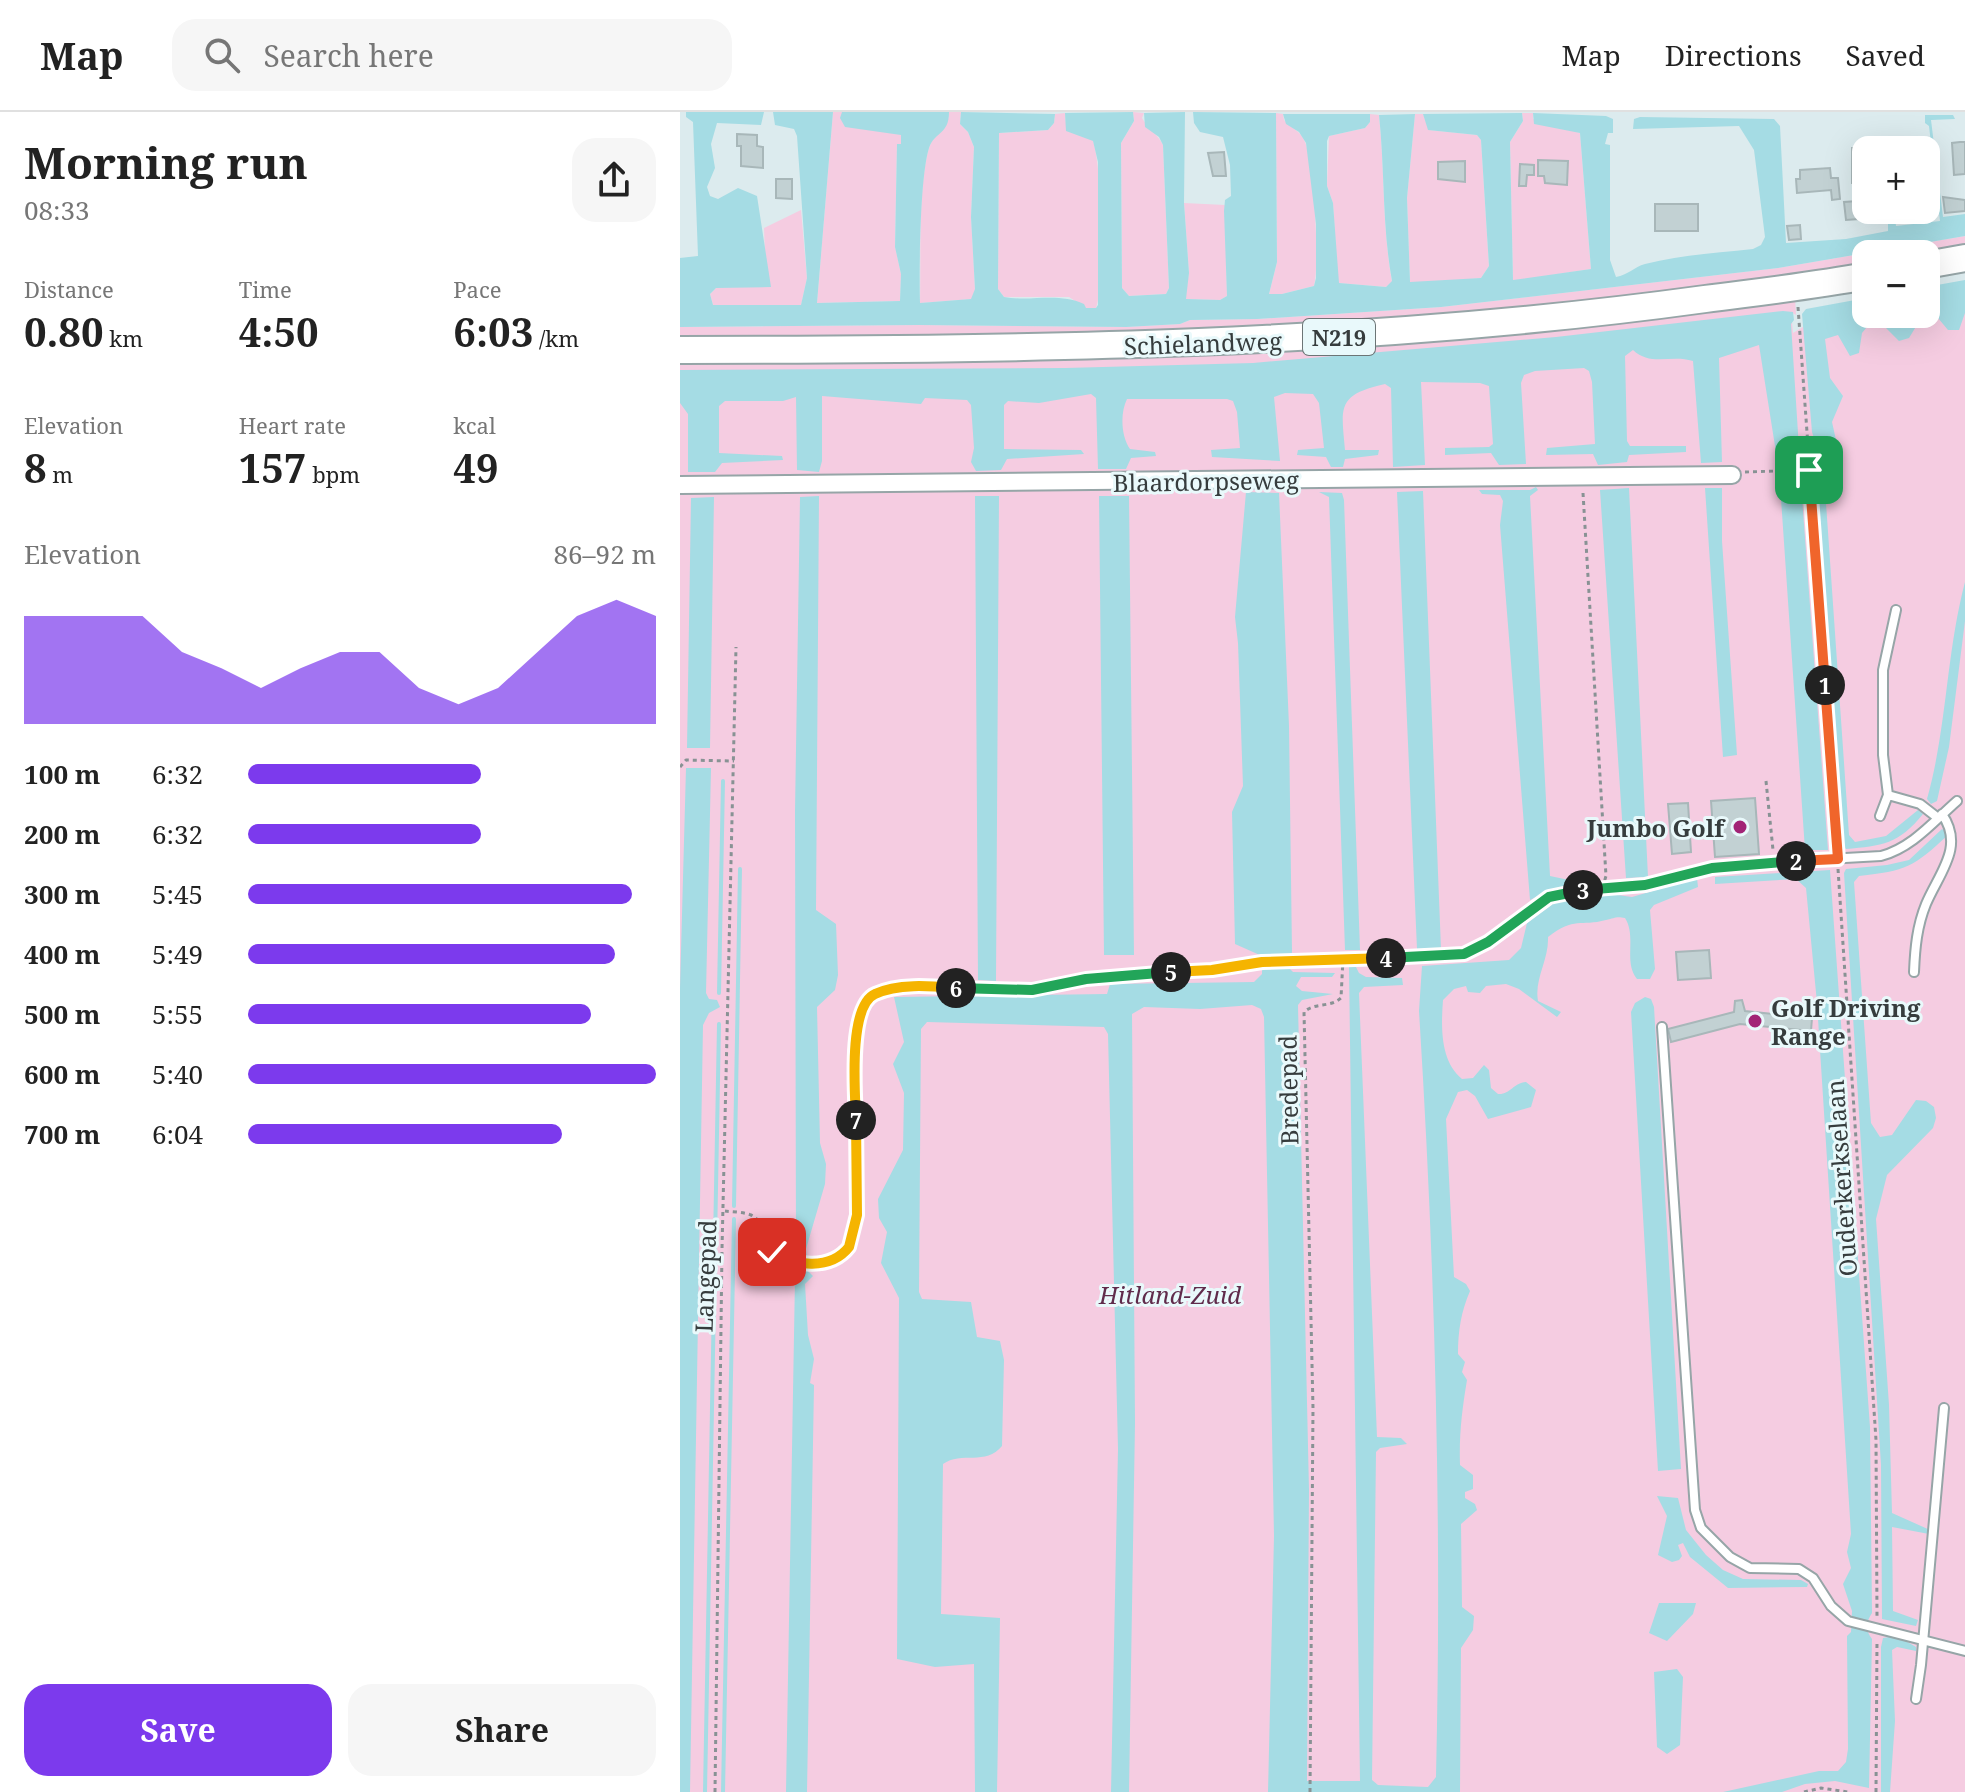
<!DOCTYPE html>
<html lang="en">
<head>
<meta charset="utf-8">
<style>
  body { margin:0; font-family:"Noto Serif",serif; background:#f6f6f6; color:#222; height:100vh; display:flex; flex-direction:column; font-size:30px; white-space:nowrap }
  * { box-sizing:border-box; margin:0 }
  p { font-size:26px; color:#767676 }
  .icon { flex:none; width:44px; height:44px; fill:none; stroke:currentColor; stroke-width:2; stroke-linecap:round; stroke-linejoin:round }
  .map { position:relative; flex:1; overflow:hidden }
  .side { display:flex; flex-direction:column; background:#fff; width:680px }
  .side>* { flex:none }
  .buttons { position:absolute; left:1172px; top:24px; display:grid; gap:16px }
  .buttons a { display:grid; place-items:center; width:88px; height:88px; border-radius:16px; background:#fff; box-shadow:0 8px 32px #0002; font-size:40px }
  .pin { position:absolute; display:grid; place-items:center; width:68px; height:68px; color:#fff; margin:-34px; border-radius:16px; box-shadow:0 4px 12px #0006 }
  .km { position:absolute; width:40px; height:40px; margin:-20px; border-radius:50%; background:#222; color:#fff; font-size:22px; line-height:40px; text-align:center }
  .round { display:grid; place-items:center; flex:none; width:84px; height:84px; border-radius:24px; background:#f6f6f6 }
  .headline { display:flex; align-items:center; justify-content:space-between; height:136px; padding:0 24px }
  h1 { font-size:44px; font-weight:700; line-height:60px }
  .figures { display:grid; grid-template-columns:repeat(3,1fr); gap:12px; height:136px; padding:8px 24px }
  .figures div { display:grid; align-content:center }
  .figures b { font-size:40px; font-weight:700 }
  .figures small { font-size:22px; font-weight:400 }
  .figures p { font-size:22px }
  .chart { height:224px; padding:16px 24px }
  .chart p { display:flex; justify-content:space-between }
  .chart svg { width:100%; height:144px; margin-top:8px; fill:#7c3aed; opacity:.7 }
  .button { display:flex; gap:16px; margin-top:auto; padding:16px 24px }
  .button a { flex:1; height:92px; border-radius:24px; background:#7c3aed; color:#fff; font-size:32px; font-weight:700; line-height:92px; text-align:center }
  .button a+a { background:#f6f6f6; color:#222 }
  ul { padding:0 24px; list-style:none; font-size:26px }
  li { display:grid; grid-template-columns:128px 96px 1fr; align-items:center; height:60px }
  li i { height:20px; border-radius:10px; background:#7c3aed }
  header { display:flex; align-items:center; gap:48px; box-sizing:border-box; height:112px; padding:0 40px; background:#fff; border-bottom:2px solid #e0e0e0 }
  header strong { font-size:38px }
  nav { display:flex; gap:44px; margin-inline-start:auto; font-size:28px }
  .search { width:560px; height:72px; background:#f6f6f6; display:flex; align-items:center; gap:20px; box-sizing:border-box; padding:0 28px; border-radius:24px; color:#767676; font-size:30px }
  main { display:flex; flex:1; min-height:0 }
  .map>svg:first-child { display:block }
</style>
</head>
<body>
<header>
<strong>Map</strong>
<div class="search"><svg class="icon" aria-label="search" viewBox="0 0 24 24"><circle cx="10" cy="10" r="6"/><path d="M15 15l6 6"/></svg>Search here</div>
<nav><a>Map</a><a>Directions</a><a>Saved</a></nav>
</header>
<main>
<section class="side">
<div class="headline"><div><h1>Morning run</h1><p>08:33</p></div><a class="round"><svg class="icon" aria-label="share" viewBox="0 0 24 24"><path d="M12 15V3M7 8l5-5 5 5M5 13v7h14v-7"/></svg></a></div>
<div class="figures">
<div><p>Distance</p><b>0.80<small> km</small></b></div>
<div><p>Time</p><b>4:50</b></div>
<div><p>Pace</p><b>6:03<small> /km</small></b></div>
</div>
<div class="figures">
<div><p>Elevation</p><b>8<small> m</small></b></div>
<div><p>Heart rate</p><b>157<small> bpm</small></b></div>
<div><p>kcal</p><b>49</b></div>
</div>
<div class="chart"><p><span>Elevation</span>86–92 m</p>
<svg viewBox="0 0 160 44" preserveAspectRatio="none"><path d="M0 44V11L10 11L20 11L30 11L40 22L50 27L60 33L70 27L80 22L90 22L100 33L110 38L120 33L130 22L140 11L150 6L160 11V44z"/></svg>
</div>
<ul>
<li><b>100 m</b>6:32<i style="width:57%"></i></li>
<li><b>200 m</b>6:32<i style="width:57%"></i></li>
<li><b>300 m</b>5:45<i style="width:94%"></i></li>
<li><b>400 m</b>5:49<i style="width:90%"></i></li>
<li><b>500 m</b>5:55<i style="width:84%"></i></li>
<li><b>600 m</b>5:40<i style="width:100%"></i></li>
<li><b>700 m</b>6:04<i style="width:77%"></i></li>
</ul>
<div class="button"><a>Save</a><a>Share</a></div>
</section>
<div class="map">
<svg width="1285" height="1680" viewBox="0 0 1285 1680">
  <rect width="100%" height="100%" fill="#dcebee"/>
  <path fill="#f5cce1" d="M153,0H162L222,23L221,32H217L215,134L221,162L220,189L137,191Z
    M269,0H281L280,12L288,20L294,35L291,105L295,177L292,187L240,191C241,150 238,73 249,36C254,21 269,17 269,0Z
    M453,0L464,1L462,6C468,17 478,22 483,33L489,176L486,182L449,184L442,176L441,31L454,9Z
    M385,1C386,30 397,16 413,29C422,54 425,173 416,196H406L389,185H324L318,177L319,21L368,18L374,11L375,2Z
    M596,1L603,2L604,8C611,16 621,19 625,30C634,51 640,152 634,174L602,182H589L597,150Z
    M842,1H853V7L900,21L911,157L833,169L830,30L843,9Z
    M690,2L699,3C705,59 702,114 712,170L706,175L658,171L653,91L647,74L649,24L685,16L690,10Z
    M735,2H743L749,18L797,23L801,28L809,154L801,166L739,172L730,170L727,86Z
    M504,91L545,93L547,184L540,188L505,187L509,161Z
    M121,98L127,166L121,193H33L30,182L36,176L85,142L84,116Z
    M1285,124V137L1246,142H1186V155L922,193L513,224L0,227V215L239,213L446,215L500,212L510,208L577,207L761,195L1098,156Z
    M1285,178V1680H0V247L971,203L1007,204L1115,185L1116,203L1111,200L1113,221L1136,207L1186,202H1246Z"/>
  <path fill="#a5dce4" d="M6,0H84L81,13L37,11L31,32L35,56L27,75L30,84L38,87L58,76L77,84L91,175L36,176L30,182L33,193H121L127,166L117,24L114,17L95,13L93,0H153L137,191L220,189L221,162L215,135L217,32H221V23L165,15L160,6L162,0H269C269,23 255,19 249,36C240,64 239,159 240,191L291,187L295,177L291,105L294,35L288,20L280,12L281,0L375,2L374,11L368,18L319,21L318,177L324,185C351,190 378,180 404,192L406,196H416L418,193V50L413,29L386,19L385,1L453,0L454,9L441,31L442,176L449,184L486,182L489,176L483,33L479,25L465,15L464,1L505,0L504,91L509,161L506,187L540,188L547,184L544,99L545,88L551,84L550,53L543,25L520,20L514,11L513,0L596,1L597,150L589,182H602L634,174L636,166V112L626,31L619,20L606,12L603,2H690V10L685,16L649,24L647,29V74L653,91L659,171L706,175L712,169C702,114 705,59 699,3L735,2L727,86L730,170L801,166L809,154L801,28L797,23L748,18L743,2L842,1L843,9L830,30L833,168L911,157L900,21L854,12L853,1L926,4L933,7V21H928L925,32L930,33V148L936,165C948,163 954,155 965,152C1000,143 1037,141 1073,137L1081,133L1085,125L1074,38L1059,14L953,17L954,7L960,5L1094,7L1100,14L1106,131L1166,127L1208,119V98H1214L1216,114L1260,109L1249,14L1245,11V3H1273L1275,7L1251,8L1263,105L1285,102V124L1098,156L761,195L577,207L510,208L500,212L446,215L239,213L0,215V146L18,144L13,10L6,5Z
    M1285,168V201L1279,218H1268L1258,206L1240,208L1229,226L1219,229L1206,216L1187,215L1182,221L1179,241L1170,244L1158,223L1145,227L1150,266L1163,284L1152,310L1156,328V346L1141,348L1132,320L1122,202L1126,197L1186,186V202H1246V175Z
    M1103,199L1113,200L1114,208L1111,212L1120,352L1098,353L1079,233L1039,246L1042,350L1021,351L1013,249C991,242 971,255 953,238L945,244L947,329L950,334H1006V340L949,343L947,350L918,353L913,342L866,343L867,336L915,332L912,270L909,259L904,256L855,259L844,263L841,271L846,352L819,353L811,341L765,343V336L809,335L813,332L809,274L800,271L741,270L745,353L713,355L711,276L705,272C657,283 661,294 665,338H699L698,343L665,347L663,355H651L646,345L617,343L618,338L644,336L639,291L633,282L605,281L594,285L600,349L532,345L531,338L560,336L557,300L553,289L547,287H447C440,301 441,324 450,337L475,340L476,344L451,346L446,357H418L416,286L411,282L359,291L328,289L324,293V337L401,338L404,342L327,347L321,358L296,359L291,350L294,336L291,293L287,288L245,286L241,292L142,284V349L139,360L117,358L116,285L103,289H45L39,294V341L102,344L103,348L42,351L35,360H8V302L0,291V258L385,256L573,251L876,225Z
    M1148,365L1153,369L1146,379V391L1169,723L1175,730L1206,724L1238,698L1243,702C1219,732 1202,734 1166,737L1161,732L1137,377Z
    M1100,372H1121L1148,738H1125Z
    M856,375L858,378L850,384L870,764L889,768V775L873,777L850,788L820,413L823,389L820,383L802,382L799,378H850Z
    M949,376L968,765L946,766L920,378Z
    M1025,376H1042V429L1057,643L1043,645Z
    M743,379L761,837H737L717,380Z
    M566,380L599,381L609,614L612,840L609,856L613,860L655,861L652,865H621L616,874L622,879L653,882L622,888L618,893L629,1378L627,1669H680L669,855H676L679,861L686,865L722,866L723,873L684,875L679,881L697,1325L721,1326L727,1332L700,1336L696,1340L692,1668L698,1673L748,1675L756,1665C762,1409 755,1154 739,899L742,854L829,848L841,836L847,811L878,788L893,789L923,781L952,785L1017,766L1018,775L974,793L970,798L975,857L970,867H957C943,850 957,825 945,806C936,804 935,806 926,808C900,815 895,804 868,825C869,848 854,867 858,889L881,900L877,905L839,877L826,872L806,874L800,881L788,880L786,874L774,877L763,888C761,915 760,949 782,967L793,966L804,953L809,958L811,976L818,982C830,983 833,971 846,970L856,978L851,995L808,1007L795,984L787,978L778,980L766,1007L774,1165L786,1172L790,1179C781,1200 778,1219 778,1242L785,1250L782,1260L787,1268C782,1298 779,1322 780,1353L793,1363V1377L785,1380V1386L795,1392L797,1398L781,1412L782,1495L794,1504L793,1518L781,1536L780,1680H588L594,1424L584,905L581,897L572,893L520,897L464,895L452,902L455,1311L449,1680H431L438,1337L428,922L424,915L247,910L241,917L239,1180L242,1187L291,1190L297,1225L320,1229L324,1248L322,1334C306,1354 281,1339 263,1352L261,1502L320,1506L317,1680H295L294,1552L255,1555L217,1547L219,1186L201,1151L207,1120L199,1106L198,1087L223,1038L224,981L213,952L224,930L214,885L427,882L430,872L574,870L582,862V844L555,832L552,700L563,674L558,531L555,505Z
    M639,380L662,381L664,388L680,838H665L649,385Z
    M139,384L136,798L156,812L158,863L155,878L137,895L140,1031L146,1052L145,1072L126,1137L128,1159L133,1164L125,1172L128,1223L134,1247L130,1271L134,1273L127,1680H106L115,1166L122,1160L116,1129L115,700L120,385Z
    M295,384H319L316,869L298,868Z
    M419,384H449L454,843H424Z
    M34,385L30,636H7L11,386Z
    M1285,470V509L1269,635L1257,689L1251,692L1247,687C1267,616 1266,542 1285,470Z
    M6,656H31L26,881L29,887L37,888L40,895L29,901L23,913L10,1680H0V876Z
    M1262,717L1269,722C1234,755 1226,759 1179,764L1174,770L1191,1011L1200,1025L1212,1023L1236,988L1246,989L1254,995L1256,1006L1253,1016L1207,1063L1196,1107L1209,1293L1212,1401L1250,1418L1249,1422L1212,1415L1213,1499L1238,1508L1236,1514L1202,1507L1201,1353L1164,761L1166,757L1207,753L1229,748Z
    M1150,758L1190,1315L1192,1501C1186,1510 1185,1518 1192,1527L1189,1676L1155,1669L1125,1672L1102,1680H1043L1139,1659H1158L1166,1650L1168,1637L1167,1524L1171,1520L1172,1499L1163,1472L1171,1456L1167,1440L1171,1422L1137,891L1126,776L1116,767L1035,772V765Z
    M965,885L971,887L974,895L1001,1357L978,1359L951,900L955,891Z
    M977,1384L998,1386L1006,1418L1026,1443L1043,1458L1063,1467L1121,1468L1128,1472L1127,1475L1048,1476L1010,1445L1003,1431L998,1433L1002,1444L999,1448L992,1450L978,1443L987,1404Z
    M979,1491H1016L1013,1502L987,1529L969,1521Z
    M1209,1525L1224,1528L1236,1535V1539L1217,1535L1212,1538L1215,1609L1210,1680H1201V1535L1203,1526Z
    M997,1557L1003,1565L1000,1633L987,1642L977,1635L974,1560Z"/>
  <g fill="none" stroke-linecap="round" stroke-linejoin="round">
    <path stroke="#a5dce4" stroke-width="4" d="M39,881L43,669
      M54,1094L60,757
      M25,1680L39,912
      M43,1680L54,1107"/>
  </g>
  <path fill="#c2d1d3" stroke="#a8b7b9" stroke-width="2" d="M57,22L77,23V34L83,35V56L61,54V34H57Z
    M1280,30H1285V62L1274,63L1272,31Z
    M1186,35L1194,38H1186L1184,80L1182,37Z
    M1172,36L1182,37L1184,70L1172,71Z
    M544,40L546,64H533L528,41Z
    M858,48L888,49L887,73L865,71L864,64H858Z
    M785,49V70L758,67V50Z
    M840,52L854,53V63H847L846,74H839Z
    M1150,56L1151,66H1158L1160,87L1152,88L1151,78L1117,81L1116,67H1120V58Z
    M1246,59H1254L1256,80L1246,81Z
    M96,67H112V87L96,86Z
    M1263,85L1285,88V99L1265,101Z
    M1178,89L1179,107L1166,108L1164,90Z
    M975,92H1018V119H975Z
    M1120,113L1121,127L1109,128L1107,114Z
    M1075,686L1079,742L1035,745L1031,689Z
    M1008,691L1011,740L992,742L988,692Z
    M1029,838L1031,866L998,868L996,840Z
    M1062,888L1065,899L1132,906L1131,919L1060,912L991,930L988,917L1054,900L1055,889Z"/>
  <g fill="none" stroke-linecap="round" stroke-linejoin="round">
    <g stroke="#96a5a7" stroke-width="12">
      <path id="service" d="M1208,683L1203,643V558L1216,498
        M1200,704L1208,683L1240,692L1258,706
        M1093,750L1201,744C1232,736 1254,709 1277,689
        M1234,860C1235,836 1237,814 1246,792C1259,761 1285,735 1262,702
        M982,915L1015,1398L1021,1416L1050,1445L1070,1456L1119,1457L1133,1466L1151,1494L1168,1509L1285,1539
        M1236,1587L1241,1553L1264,1296"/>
    </g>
    <g stroke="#96a5a7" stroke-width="20">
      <path id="minor" d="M0,373L1052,363"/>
    </g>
    <g stroke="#96a5a7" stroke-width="30">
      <path id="primary" d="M1246,153L1285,146
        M0,238C343,238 684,234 1025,187C1078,180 1133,174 1186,164"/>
    </g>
    <path stroke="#889294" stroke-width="3" stroke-dasharray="4 4" stroke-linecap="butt" d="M1118,195L1157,738
      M1065,360L1129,358
      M903,381L926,764L923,774
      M0,655L6,648L54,649
      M1086,669L1093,738
      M1158,757L1196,1328L1197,1504
      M45,1099C53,1100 64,1100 71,1103C85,1109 82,1130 93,1141C112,1159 154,1155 169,1135L177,1103L175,923L179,900L194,882L243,874L352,878L406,867L532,858L582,850L784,842L808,830L869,785L923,774L965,773L1032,756L1081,751
      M35,1680L42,1137L56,535
      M630,1680L633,1296L624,900C635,890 650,896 661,886L663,847
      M1124,1680L1141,1676L1168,1680
      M1196,1680L1197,1528"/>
    <use href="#service" stroke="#fff" stroke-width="8"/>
    <use href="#minor" stroke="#fff" stroke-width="16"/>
    <use href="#primary" stroke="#fff" stroke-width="26"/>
  </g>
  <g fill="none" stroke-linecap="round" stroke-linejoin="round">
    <g stroke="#fff" stroke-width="16">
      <path id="split-1" d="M1129,358L1145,573"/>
    </g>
    <g stroke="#fff" stroke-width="16">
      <path id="split-2" d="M1116,749L1158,747L1145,573"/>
    </g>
    <g stroke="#fff" stroke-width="16">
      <path id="split-3" d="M903,778L965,773L1032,756L1116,749"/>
    </g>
    <g stroke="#fff" stroke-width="16">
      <path id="split-4" d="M706,846L784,842L808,830L869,785L903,778"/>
    </g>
    <g stroke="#fff" stroke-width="16">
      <path id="split-5" d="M491,860L532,858L582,850L706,846"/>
    </g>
    <g stroke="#fff" stroke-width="16">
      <path id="split-6" d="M276,876L352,878L406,867L491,860"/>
    </g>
    <g stroke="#fff" stroke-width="16">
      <path id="split-7" d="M176,1008C175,981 168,894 195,882C218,871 251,874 276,876"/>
    </g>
    <g stroke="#fff" stroke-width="16">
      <path id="split-8" d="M92,1140C115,1155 151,1158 169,1135L177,1103L176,1008"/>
    </g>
    <use href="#split-1" stroke="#f0652b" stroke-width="10"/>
    <use href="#split-2" stroke="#f0652b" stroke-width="10"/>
    <use href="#split-3" stroke="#22a559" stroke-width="10"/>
    <use href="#split-4" stroke="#22a559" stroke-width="10"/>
    <use href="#split-5" stroke="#f5b400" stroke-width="10"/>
    <use href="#split-6" stroke="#22a559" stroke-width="10"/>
    <use href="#split-7" stroke="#f5b400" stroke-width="10"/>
    <use href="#split-8" stroke="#f5b400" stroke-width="10"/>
  </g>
  <g fill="#a22476" stroke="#e9f9fb" stroke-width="3">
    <circle cx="1060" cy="715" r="8"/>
    <circle cx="1075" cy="909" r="8"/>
  </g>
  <g text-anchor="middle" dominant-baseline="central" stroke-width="6" stroke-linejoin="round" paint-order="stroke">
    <rect fill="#e9f9fb" stroke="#6c7576" stroke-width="2" x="623" y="207" width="72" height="36" rx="6"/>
    <g font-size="22" font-weight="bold" fill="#363c3d">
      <text x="659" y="225">N219</text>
    </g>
    <g font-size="24" fill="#363c3d" stroke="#e9f9fb">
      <text transform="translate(523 231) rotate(-2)">Schielandweg</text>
      <text transform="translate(526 369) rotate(-1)">Blaardorpseweg</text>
      <text transform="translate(608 978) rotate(-91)">Bredepad</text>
      <text transform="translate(1161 1066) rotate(-94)">Ouderkerkselaan</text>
      <text transform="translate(25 1164) rotate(-88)">Langepad</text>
    </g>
    <g font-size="24" font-weight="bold" fill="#363c3d" stroke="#e9f9fb" text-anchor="end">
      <text x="1044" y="715">Jumbo Golf</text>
      <text x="1091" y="895" text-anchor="start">Golf Driving<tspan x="1091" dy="28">Range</tspan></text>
    </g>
    <g font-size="24" font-style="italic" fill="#602b4b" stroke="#e9f9fb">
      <text x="490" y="1182">Hitland-Zuid</text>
    </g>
  </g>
</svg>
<div class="buttons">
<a>+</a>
<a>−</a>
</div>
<div class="pin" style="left:1129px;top:358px;background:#1e9e55"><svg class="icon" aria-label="arrive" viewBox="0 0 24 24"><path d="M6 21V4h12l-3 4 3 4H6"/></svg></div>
<div class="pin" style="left:92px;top:1140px;background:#d93025"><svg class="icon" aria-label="check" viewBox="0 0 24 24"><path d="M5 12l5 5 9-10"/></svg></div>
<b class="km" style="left:1145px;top:573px">1</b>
<b class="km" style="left:1116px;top:749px">2</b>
<b class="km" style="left:903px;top:778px">3</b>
<b class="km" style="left:706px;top:846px">4</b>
<b class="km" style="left:491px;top:860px">5</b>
<b class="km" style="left:276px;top:876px">6</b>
<b class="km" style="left:176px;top:1008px">7</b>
</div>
</main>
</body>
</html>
